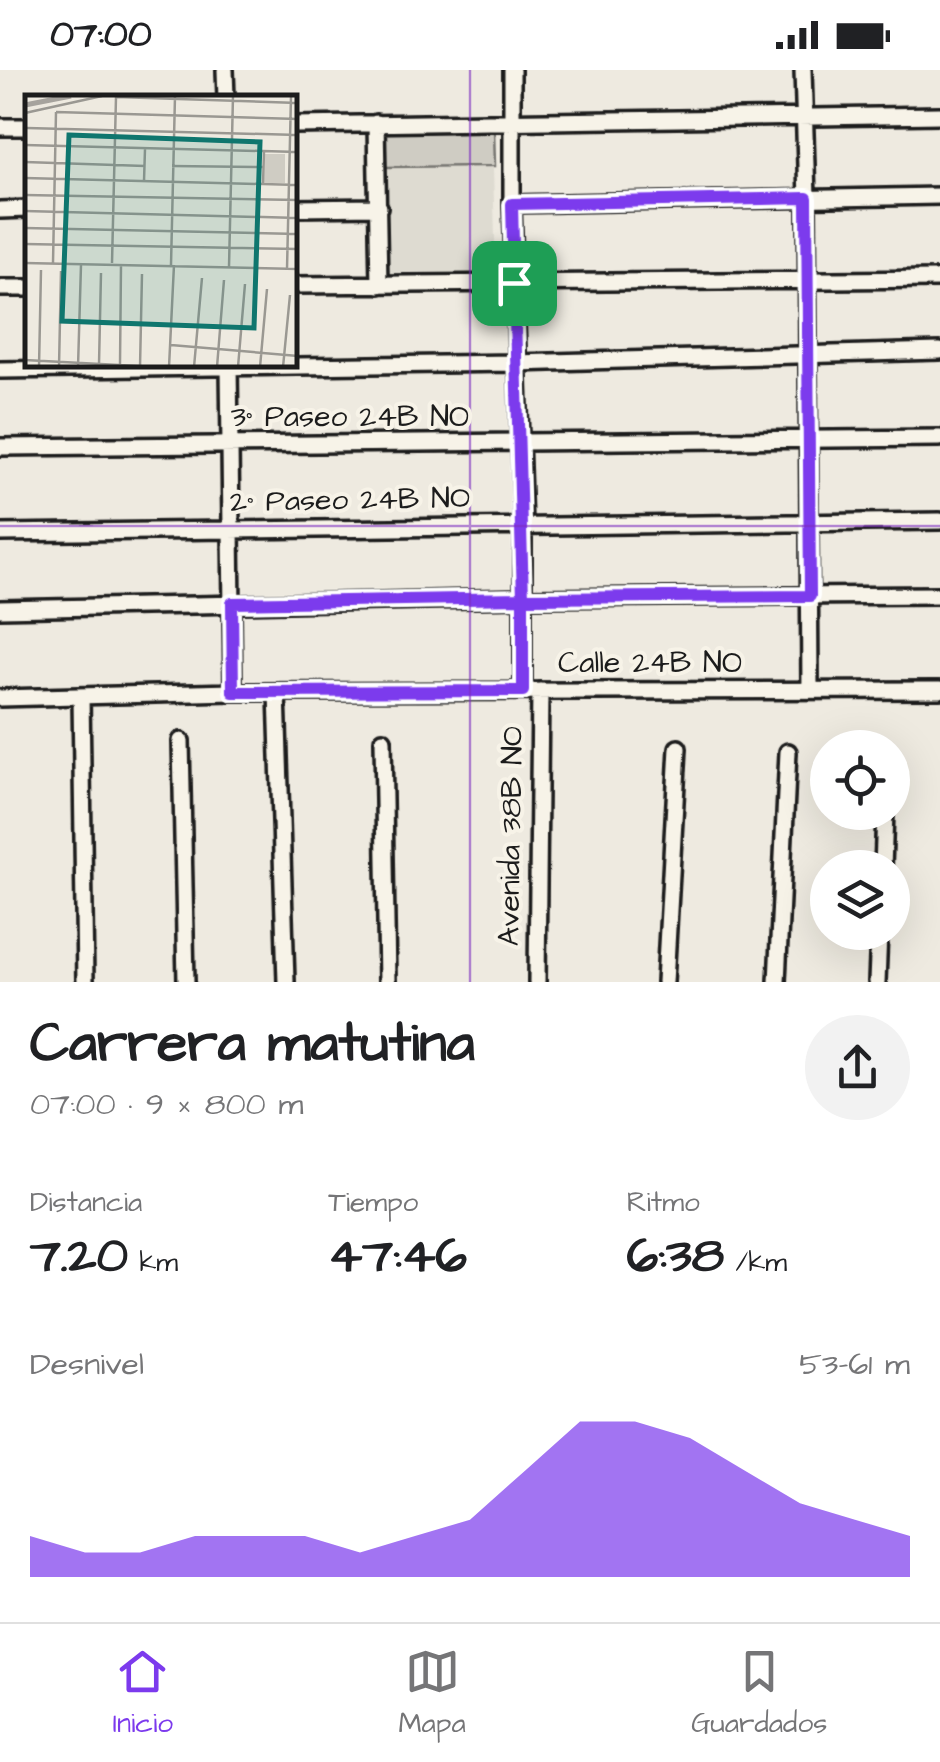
<!DOCTYPE html>
<html lang="es">
<head>
<meta charset="utf-8">
<style>
  body { margin:0; font-family:"Architects Daughter",sans-serif; background:#f2f2f2; color:#202124; height:100vh; display:flex; flex-direction:column; font-size:38px; white-space:nowrap }
  * { box-sizing:border-box; margin:0 }
  p { font-size:32px; color:#757577 }
  .icon { flex:none; width:55px; height:55px; fill:none; stroke:currentColor; stroke-width:2; stroke-linecap:round; stroke-linejoin:round }
  .map { position:relative; height:912px; overflow:hidden }
  .sheet { display:flex; flex-direction:column; background:#fff; flex:1 }
  .sheet>* { flex:none }
  .fabs { position:absolute; left:810px; top:660px; display:grid; gap:20px }
  .fabs a { display:grid; place-items:center; width:100px; height:100px; border-radius:50%; background:#fff; box-shadow:0 10px 40px #0002; font-size:50px }
  .pin { position:absolute; display:grid; place-items:center; width:85px; height:85px; color:#fff; margin:-42px; border-radius:20px; box-shadow:0 5px 15px #0006 }
  .round { display:grid; place-items:center; flex:none; width:105px; height:105px; border-radius:52px; background:#f2f2f2 }
  .overview { display:flex; align-items:center; justify-content:space-between; height:170px; padding:0 30px }
  h1 { font-size:55px; font-weight:800; line-height:75px }
  .metrics { display:grid; grid-template-columns:repeat(3,1fr); gap:15px; height:170px; padding:10px 30px }
  .metrics div { display:grid; align-content:center }
  .metrics b { font-size:50px; font-weight:800 }
  .metrics small { font-size:28px; font-weight:400 }
  .metrics p { font-size:28px }
  .chart { height:280px; padding:20px 30px }
  .chart p { display:flex; justify-content:space-between }
  .chart svg { width:100%; height:180px; margin-top:10px; fill:#7c3aed; opacity:.7 }
  .status { display:flex; justify-content:space-between; align-items:center; height:70px; padding:0 50px; background:#fff; direction:ltr }
  .status svg { height:28px; fill:currentColor }
  .dock { display:flex; justify-content:space-around; align-items:center; height:140px; border-top:2px solid #e0e0e0; background:#fff; font-size:28px; color:#757577 }
  .dock a { display:grid; justify-items:center; gap:5px }
  .dock .current { color:#7c3aed }
  .map>svg:first-child { display:block }
</style>
</head>
<body>
<div class="status"><b>07:00</b><svg viewBox="0 0 49 12"><path d="M0 12V9h3v3zM5 12V6h3v6zM10 12V3h3v9zM15 12V0h3v12zM26 1h20v11H26zM47 4h2v5h-2z"/></svg></div>
<div class="map">
<svg width="940" height="912" viewBox="0 0 940 912">
  <rect width="100%" height="100%" fill="#eeeae0"/>
  <filter id="ink" filterUnits="userSpaceOnUse"><feTurbulence type="fractalNoise" baseFrequency=".01" numOctaves="2"/><feDisplacementMap in="SourceGraphic" scale="20" xChannelSelector="R" yChannelSelector="G"/><feConvolveMatrix kernelMatrix="1 2 1 2 8 2 1 2 1" color-interpolation-filters="sRGB"/></filter>
  <g filter="url(#ink)">
    <path fill="#dedbd1" d="M383,98H493L496,202L383,203Z"/>
    <path fill="#cfccc3" stroke="#767470" stroke-width="2.5" d="M494,58L495,96L383,97V60Z"/>
    <g fill="none" stroke-linecap="round" stroke-linejoin="round">
      <g stroke="#1c1c1c" stroke-width="22">
        <path id="street" d="M225,0L226,28
          M512,0V134L523,455V621
          M803,0L807,128L810,620
          M376,53L379,215
          M295,55L940,45
          M0,57H28
          M512,134L940,126
          M295,138L379,137
          M0,140L28,139
          M295,215L940,209
          M0,218H28
          M229,295L233,622
          M0,300L515,293L940,281
          M0,377L940,368
          M0,463L940,451
          M0,539L523,528L940,525
          M277,622L286,912
          M81,626L85,912
          M0,628L233,622L940,620
          M383,670L387,912
          M181,671L186,912
          M883,798L885,742
          M537,912L540,621
          M665,912L678,678
          M777,912L788,682
          M877,912L879,862"/>
      </g>
      <use href="#street" stroke="#f7f3e8" stroke-width="15"/>
    </g>
  </g>
  <g fill="none" stroke-linecap="round" stroke-linejoin="round" filter="url(#ink)">
    <g stroke="#fff" stroke-width="20">
      <path id="route" d="M514,213L523,528L232,533L233,622L523,621V528L810,526L807,128L512,134L514,213"/>
    </g>
    <use href="#route" stroke="#7c3aed" stroke-width="12"/>
  </g>
  <path fill="none" stroke="#7b2cbf" stroke-width="2.5" stroke-opacity="0.55" d="M470,0V912M0,456H940"/>
  <g text-anchor="middle" dominant-baseline="central" stroke-width="8" stroke-linejoin="round" paint-order="stroke">
    <g font-size="30" fill="#1c1c1c" stroke="#f7f3e8">
      <text x="350" y="347">3° Paseo 24B NO</text>
      <text transform="translate(350 430) rotate(-1)">2° Paseo 24B NO</text>
      <text x="650" y="593">Calle 24B NO</text>
      <text transform="translate(511 766) rotate(-89)">Avenida 38B NO</text>
    </g>
  </g>
  <g transform="translate(25 25)">
    <rect width="272" height="272" fill="#eeeae0"/>
    <path d="M240,59H260V88H239Z" fill="#cfccc3"/>
    <path fill="none" stroke="#a6a39d" stroke-width="5" d="M0,10L46,1"/>
    <path fill="none" stroke="#9a9892" stroke-width="2.5" d="M91,2L273,8M31,17L273,24M0,18L77,1M2,33L273,40M0,50L273,57M0,67L120,71M147,71L238,72M0,83L273,90M119,86L120,54M238,89L239,56M0,100L273,105M0,116L273,123M0,133L273,139M0,149L273,154M0,168L273,174M28,168L31,17M87,168L91,2M146,170L150,1M204,172L208,1M262,174L266,1M146,250L273,261M0,265L132,272M74,269L76,178M95,269L96,170M14,272L16,175M34,272L36,176M53,272L56,170M115,272L117,179M144,272L149,170M169,272L177,183M192,272L199,185M213,272L220,189M235,272L242,194M258,272L265,200"/>
    <path fill="#0f766e" fill-opacity="0.15" stroke="#0f766e" stroke-width="5" d="M44,40L235,47L229,233L37,226Z"/>
    <rect width="272" height="272" fill="none" stroke="#1c1c1c" stroke-width="5"/>
  </g>
</svg>
<div class="fabs">
<a><svg class="icon" aria-label="locate" viewBox="0 0 24 24"><circle cx="12" cy="12" r="6"/><path d="M12 2v4M12 18v4M2 12h4M18 12h4"/></svg></a>
<a><svg class="icon" aria-label="layers" viewBox="0 0 24 24"><path d="M12 4l9 5-9 5-9-5zM3 14l9 5 9-5"/></svg></a>
</div>
<div class="pin" style="left:514px;top:213px;background:#1e9e55"><svg class="icon" aria-label="arrive" viewBox="0 0 24 24"><path d="M6 21V4h12l-3 4 3 4H6"/></svg></div>
</div>
<section class="sheet">
<div class="overview"><div><h1>Carrera matutina</h1><p>07:00 · 9 × 800 m</p></div><a class="round"><svg class="icon" aria-label="share" viewBox="0 0 24 24"><path d="M12 15V3M7 8l5-5 5 5M5 13v7h14v-7"/></svg></a></div>
<div class="metrics">
<div><p>Distancia</p><b>7.20<small> km</small></b></div>
<div><p>Tiempo</p><b>47:46</b></div>
<div><p>Ritmo</p><b>6:38<small> /km</small></b></div>
</div>
<div class="chart"><p><span>Desnivel</span>53–61 m</p>
<svg viewBox="0 0 160 44" preserveAspectRatio="none"><path d="M0 44V34L10 38L20 38L30 34L40 34L50 34L60 38L70 34L80 30L90 18L100 6L110 6L120 10L130 18L140 26L150 30L160 34V44z"/></svg>
</div>
</section>
<nav class="dock">
<a class="current"><svg class="icon" aria-label="home" viewBox="0 0 24 24"><path d="M3 11l9-7 9 7M6 9v11h12V9"/></svg>Inicio</a>
<a><svg class="icon" aria-label="map" viewBox="0 0 24 24"><path d="M3 6l6-2 6 2 6-2v14l-6 2-6-2-6 2zM9 4v14M15 6v14"/></svg>Mapa</a>
<a><svg class="icon" aria-label="saved" viewBox="0 0 24 24"><path d="M7 4h10v16l-5-4-5 4z"/></svg>Guardados</a>
</nav>
</body>
</html>
